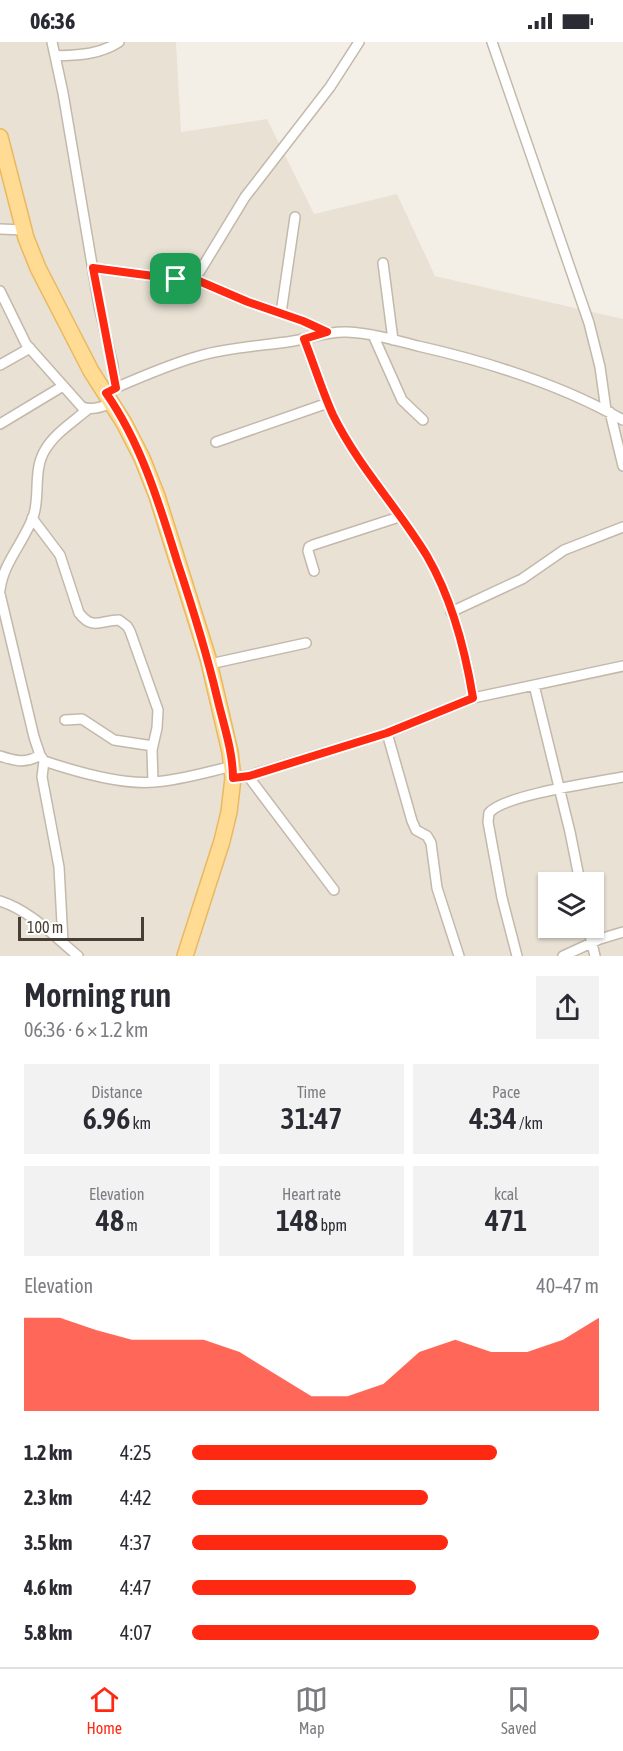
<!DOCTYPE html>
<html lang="en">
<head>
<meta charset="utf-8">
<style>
  body { margin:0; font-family:"Asap Condensed",sans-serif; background:#f2f2f3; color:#2b2b33; height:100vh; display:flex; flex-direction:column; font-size:22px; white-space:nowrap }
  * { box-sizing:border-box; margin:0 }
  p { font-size:20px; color:#7c7c81 }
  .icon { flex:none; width:33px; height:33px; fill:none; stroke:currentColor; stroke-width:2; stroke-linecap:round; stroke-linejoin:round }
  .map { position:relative; height:914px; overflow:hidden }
  .sheet { display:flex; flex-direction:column; background:#fff; flex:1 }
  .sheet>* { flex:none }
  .controls { position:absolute; left:538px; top:830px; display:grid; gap:12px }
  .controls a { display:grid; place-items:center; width:66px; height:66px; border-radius:0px; background:#fff; box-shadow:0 2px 4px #0004; font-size:30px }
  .scale { position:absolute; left:18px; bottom:15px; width:126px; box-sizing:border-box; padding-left:6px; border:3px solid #473f35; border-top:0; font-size:16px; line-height:21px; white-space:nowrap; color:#473f35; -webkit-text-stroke:4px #fff; paint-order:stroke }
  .pin { position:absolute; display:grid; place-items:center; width:51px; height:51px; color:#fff; margin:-26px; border-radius:12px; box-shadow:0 3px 9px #0006 }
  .round { display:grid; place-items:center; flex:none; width:63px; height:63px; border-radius:0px; background:#f2f2f3 }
  .head { display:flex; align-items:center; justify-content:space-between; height:102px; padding:0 24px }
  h1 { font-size:33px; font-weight:600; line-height:45px }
  .stats { display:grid; grid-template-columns:repeat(3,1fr); gap:9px; height:102px; padding:6px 24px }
  .stats div { display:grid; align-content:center; border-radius:0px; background:#f2f2f3; text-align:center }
  .stats b { font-size:30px; font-weight:600 }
  .stats small { font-size:16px; font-weight:400 }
  .stats p { font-size:16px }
  .chart { height:168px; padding:12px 24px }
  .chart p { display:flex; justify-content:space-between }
  .chart svg { width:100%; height:108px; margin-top:6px; fill:#ff2912; opacity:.7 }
  ul { padding:0 24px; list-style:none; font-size:20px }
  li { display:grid; grid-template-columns:96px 72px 1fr; align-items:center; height:45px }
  li i { height:15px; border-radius:8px; background:#ff2912 }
  .status { display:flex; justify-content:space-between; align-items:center; height:42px; padding:0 30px; background:#fff; direction:ltr }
  .status svg { height:16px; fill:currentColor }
  .menu { display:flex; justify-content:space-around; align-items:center; height:84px; border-top:2px solid #e1e1e2; background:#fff; font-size:16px; color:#7c7c81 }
  .menu a { display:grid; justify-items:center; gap:3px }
  .menu .selected { color:#ff2912 }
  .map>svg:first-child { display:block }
</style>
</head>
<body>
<div class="status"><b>06:36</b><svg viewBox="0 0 49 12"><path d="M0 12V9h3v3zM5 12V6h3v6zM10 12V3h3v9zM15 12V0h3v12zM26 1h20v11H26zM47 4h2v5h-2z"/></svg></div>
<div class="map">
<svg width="623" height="914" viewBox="0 0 623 914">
  <rect width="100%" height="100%" fill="#f4efe6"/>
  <path fill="#e8e1d4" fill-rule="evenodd" d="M0,0H176L181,90L267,77L314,172L397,152L435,234L623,277V914H0ZM549,840H594V885H549Z"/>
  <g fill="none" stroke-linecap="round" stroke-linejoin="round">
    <g stroke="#c3b9ab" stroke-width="12">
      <path id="street" d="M52,0L63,51L99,264L113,324L115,346
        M492,0L589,281L600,325L606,368
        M55,14C78,13 99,13 119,0
        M0,187L24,188
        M383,221L393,298
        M93,226L176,237L192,236L200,229L245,155L330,45L359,0
        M192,236L248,260L303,279L327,290
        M0,249L26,302L82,365C93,369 103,364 113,361
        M281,271L295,175
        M373,293L402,358L423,378
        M304,297C314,322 322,349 333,373C358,424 398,466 427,514C452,557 465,607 473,656
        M0,323L30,306
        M106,350C136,337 167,323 199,314C230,305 262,304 293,299C311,296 328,289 347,290C371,291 395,298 418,304C489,320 560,342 623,378
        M610,370L623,424
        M0,382L63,344
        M216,400L328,361
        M32,476L60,513L79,571C93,589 101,578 119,578L127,584L130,589L158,668L157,686L152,708L153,740
        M314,529L308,509L309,505L313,503L399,475
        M0,548C3,520 26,498 34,472C40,451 33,428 45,408C55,391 73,380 88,367
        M0,552L34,695L40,713L44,719C74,729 123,743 154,740C181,738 207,730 233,724
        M451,570L522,537L564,508L623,485
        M210,622L306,601
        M534,643L570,790L580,840
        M65,678L82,677L114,698L153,704
        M387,691L412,779L416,788L427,794L431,801L437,846L459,914
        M0,714C15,719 26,722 40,713
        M44,719L42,735L59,825L63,900
        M248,734L334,848
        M233,736L248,734L387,691L473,656L623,624
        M0,859C31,869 54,894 78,914
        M588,885L595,914
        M517,914L502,856L488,780L489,771C503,753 597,740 623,735
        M563,914L600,897L623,890"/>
    </g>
    <g stroke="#eab85e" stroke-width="18">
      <path id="primary" d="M0,95L26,196L38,226L91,329L124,381L142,416L157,454L208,616L230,710L233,736L229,770L222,799L185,914"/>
    </g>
    <use href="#street" stroke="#fff" stroke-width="9"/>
    <use href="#primary" stroke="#ffdb94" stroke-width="15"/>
  </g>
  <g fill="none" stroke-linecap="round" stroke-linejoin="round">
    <g stroke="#fff" stroke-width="12">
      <path id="route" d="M93,226L176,237L192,236L248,260L303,279L327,290L304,297C314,322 322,349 333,373C358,424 398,466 427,514C452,557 465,607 473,656L387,691L249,734L233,736C233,709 223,681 217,655C206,609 192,564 177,519C159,461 141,401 106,351L116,346Z"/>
    </g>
    <use href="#route" stroke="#ff2912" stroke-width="8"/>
  </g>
</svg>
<div class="controls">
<a><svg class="icon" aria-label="layers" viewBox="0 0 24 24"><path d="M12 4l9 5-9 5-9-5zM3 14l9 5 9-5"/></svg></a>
</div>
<div class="scale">100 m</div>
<div class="pin" style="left:176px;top:237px;background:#1e9e55"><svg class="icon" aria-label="arrive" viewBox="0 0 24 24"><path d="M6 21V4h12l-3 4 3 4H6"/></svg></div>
</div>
<section class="sheet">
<div class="head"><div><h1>Morning run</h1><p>06:36 · 6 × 1.2 km</p></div><a class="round"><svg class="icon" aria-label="share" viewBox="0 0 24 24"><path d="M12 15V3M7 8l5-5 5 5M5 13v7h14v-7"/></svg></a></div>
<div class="stats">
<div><p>Distance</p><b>6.96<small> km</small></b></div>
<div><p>Time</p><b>31:47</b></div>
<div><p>Pace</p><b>4:34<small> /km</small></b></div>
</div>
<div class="stats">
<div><p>Elevation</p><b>48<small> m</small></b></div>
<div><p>Heart rate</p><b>148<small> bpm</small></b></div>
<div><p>kcal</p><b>471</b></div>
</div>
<div class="chart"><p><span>Elevation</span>40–47 m</p>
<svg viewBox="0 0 160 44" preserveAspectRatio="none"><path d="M0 44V6L10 6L20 11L30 15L40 15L50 15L60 20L70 29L80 38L90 38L100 33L110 20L120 15L130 20L140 20L150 15L160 6V44z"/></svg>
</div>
<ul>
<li><b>1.2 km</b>4:25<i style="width:75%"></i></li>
<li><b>2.3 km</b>4:42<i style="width:58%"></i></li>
<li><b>3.5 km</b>4:37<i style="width:63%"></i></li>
<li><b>4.6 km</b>4:47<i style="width:55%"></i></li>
<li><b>5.8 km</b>4:07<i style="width:100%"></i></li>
</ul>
</section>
<nav class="menu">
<a class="selected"><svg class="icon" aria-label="home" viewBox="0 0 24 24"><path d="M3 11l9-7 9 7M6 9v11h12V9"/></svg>Home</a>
<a><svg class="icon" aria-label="map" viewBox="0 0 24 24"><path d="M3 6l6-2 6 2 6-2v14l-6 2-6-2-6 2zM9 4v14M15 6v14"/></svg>Map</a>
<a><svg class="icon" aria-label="saved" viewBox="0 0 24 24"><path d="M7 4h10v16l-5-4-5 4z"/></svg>Saved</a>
</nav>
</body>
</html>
